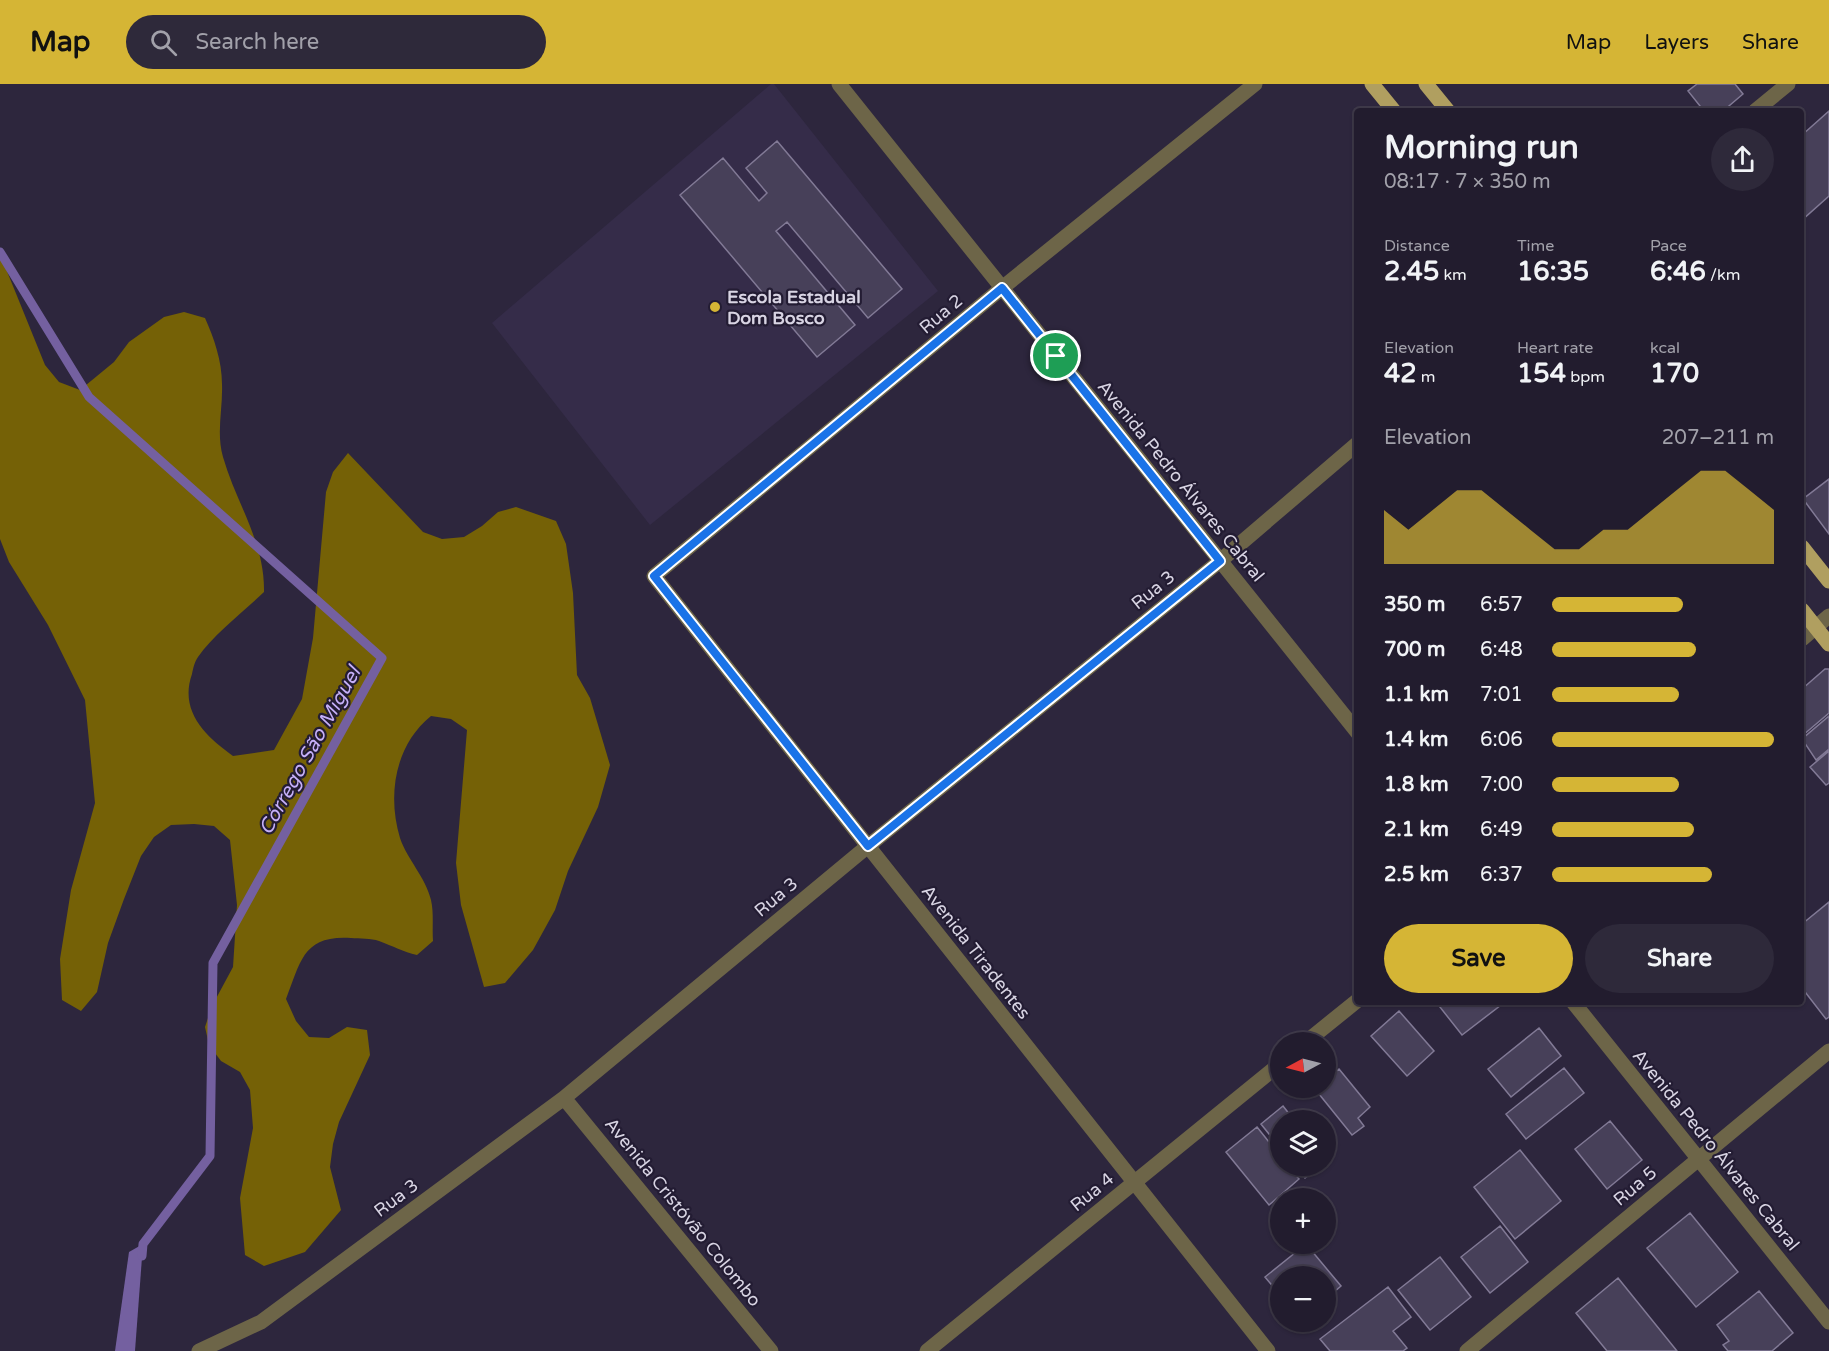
<!DOCTYPE html>
<html lang="en">
<head>
<meta charset="utf-8">
<style>
  body { margin:0; font-family:"Varela Round",sans-serif; background:#2e293a; color:#f1f3f6; height:100vh; display:flex; flex-direction:column; font-size:22px; white-space:nowrap }
  * { box-sizing:border-box; margin:0 }
  p { font-size:20px; color:#a2a1aa }
  .icon { flex:none; width:33px; height:33px; fill:none; stroke:currentColor; stroke-width:2; stroke-linecap:round; stroke-linejoin:round }
  .map { position:relative; flex:1; overflow:hidden }
  .sheet { position:absolute; left:1354px; top:24px; width:450px; height:897px; display:flex; flex-direction:column; background:#221c2e; border-radius:6px; box-shadow:0 2px 4px #0004,0 0 0 2px #3f3a4a }
  .sheet>* { flex:none }
  .needle { width:39px; rotate:263deg }
  .buttons { position:absolute; left:1270px; top:948px; display:grid; gap:12px }
  .buttons a { display:grid; place-items:center; width:66px; height:66px; border-radius:50%; background:#221c2e; box-shadow:0 2px 4px #0004,0 0 0 2px #3f3a4a; font-size:30px }
  .pin { position:absolute; display:grid; place-items:center; width:51px; height:51px; color:#fff; margin:-26px; border:3px solid #fff; border-radius:50%; box-shadow:0 2px 6px #0007 }
  .round { display:grid; place-items:center; flex:none; width:63px; height:63px; border-radius:32px; background:#2e293a }
  .headline { display:flex; align-items:center; justify-content:space-between; height:102px; padding:0 30px }
  h1 { font-size:33px; font-weight:800; line-height:45px }
  .metrics { display:grid; grid-template-columns:repeat(3,1fr); gap:9px; height:102px; padding:6px 30px }
  .metrics div { display:grid; align-content:center }
  .metrics b { font-size:26px; font-weight:800 }
  .metrics small { font-size:16px; font-weight:400 }
  .metrics p { font-size:16px }
  .chart { height:168px; padding:12px 30px }
  .chart p { display:flex; justify-content:space-between }
  .chart svg { width:100%; height:108px; margin-top:6px; fill:#d5b535; opacity:.7 }
  .primary-button { display:flex; gap:12px; margin-top:auto; padding:12px 30px }
  .primary-button a { flex:1; height:69px; border-radius:36px; background:#d5b535; color:#111; font-size:24px; font-weight:800; line-height:69px; text-align:center }
  .primary-button a+a { background:#2e293a; color:#f1f3f6 }
  ul { padding:0 30px; list-style:none; font-size:20px }
  li { display:grid; grid-template-columns:96px 72px 1fr; align-items:center; height:45px }
  li i { height:15px; border-radius:8px; background:#d5b535 }
  header { display:flex; align-items:center; gap:36px; box-sizing:border-box; height:84px; padding:0 30px; background:#d5b535; color:#111 }
  header strong { font-size:28px }
  nav { display:flex; gap:33px; margin-inline-start:auto; font-size:21px }
  .search { width:420px; height:54px; background:#2e293a; display:flex; align-items:center; gap:15px; box-sizing:border-box; padding:0 21px; border-radius:33px; color:#a2a1aa; font-size:22px }
  .map>svg:first-child { display:block }
</style>
</head>
<body>
<header>
<strong>Map</strong>
<div class="search"><svg class="icon" aria-label="search" viewBox="0 0 24 24"><circle cx="10" cy="10" r="6"/><path d="M15 15l6 6"/></svg>Search here</div>
<nav><a>Map</a><a>Layers</a><a>Share</a></nav>
</header>
<div class="map">
<svg width="1829" height="1267" viewBox="0 0 1829 1267">
  <rect width="100%" height="100%" fill="#2d263d"/>
  <path fill="#352c49" d="M771,0H774L938,207L650,441L492,239Z"/>
  <path fill="#756106" d="M0,170L45,281L59,298L80,306L114,278L129,258L164,233L184,228L205,234C214,254 222,277 222,300C223,325 216,348 223,373C236,419 265,458 264,508C244,527 213,551 198,573C195,577 193,584 192,590C179,627 205,652 233,672L274,666L302,615L313,554L326,408L333,388L348,369L423,448L442,455L464,453L482,442L498,428L516,423L556,437L566,460L573,509L577,591L590,614L610,681L598,723L568,787L555,826L533,866L505,899L484,903L461,821L456,779L467,646L451,635L431,632C395,661 387,711 400,754C407,775 426,794 431,816C434,829 432,844 433,857L417,871C403,868 393,862 379,857C371,854 360,855 351,854C303,851 301,877 286,915L296,937L309,953L329,954L347,943L367,946L370,971L339,1038L333,1060L330,1083L341,1126L305,1168L264,1182L245,1171L240,1114L253,1044L250,1006L240,988L221,977L209,961L205,943L212,922L233,883L237,821L230,756L214,742L194,740L171,741L154,753L141,772L124,815L108,859L97,908L81,927L62,916L60,875L71,806L95,719L85,616L48,541L9,478L0,455Z"/>
  <path fill="#7460a0" d="M143,1160L135,1267H115L129,1168Z"/>
  <g fill="none" stroke-linecap="round" stroke-linejoin="round">
    <path stroke="#7460a0" stroke-width="9" d="M0,168L89,313L382,574L213,879L210,1072L143,1160L142,1172"/>
  </g>
  <path fill="#474059" stroke="#827a96" stroke-width="1.5" d="M1697,0H1735L1743,10L1723,27H1704L1688,7Z
    M1829,27V112L1802,136V51Z
    M777,57L902,205L868,234L787,138L776,147L855,241L817,273L680,111L723,74L759,117L767,109L746,84Z
    M1829,395V450L1803,415Z
    M1825,585H1829V629L1802,652V605Z
    M1829,632V665L1816,676L1802,655Z
    M1829,667V699L1826,701L1810,683Z
    M1829,818V933L1826,935L1802,904V840Z
    M1436,918H1505L1462,951Z
    M1399,927L1434,967L1407,992L1371,952Z
    M1539,944L1561,972L1511,1013L1488,985Z
    M1564,984L1584,1009L1526,1055L1506,1030Z
    M1339,985L1370,1023L1358,1034L1364,1042L1352,1051L1315,1005L1326,1004V996Z
    M1283,1022L1294,1036H1281V1065L1261,1040Z
    M1610,1037L1642,1076L1607,1105L1575,1065Z
    M1257,1043L1281,1073V1082H1288L1299,1095L1269,1121L1226,1068Z
    M1520,1066L1561,1117L1515,1155L1474,1103Z
    M1294,1082H1321L1305,1094Z
    M1690,1129L1738,1188L1696,1223L1647,1164Z
    M1500,1142L1528,1178L1490,1209L1461,1173Z
    M1306,1160L1341,1202L1326,1215V1192H1281V1212L1265,1193Z
    M1440,1173L1471,1213L1430,1246L1398,1206Z
    M1618,1194L1677,1267H1607L1576,1229Z
    M1388,1203L1411,1233L1393,1247L1407,1264L1403,1267H1330L1320,1255Z
    M1759,1207L1793,1249L1772,1267H1728L1723,1261L1729,1257L1717,1241Z"/>
  <g fill="none" stroke-linecap="round" stroke-linejoin="round">
    <path stroke="#6d6548" stroke-width="15" d="M839,0L1358,649
      M1255,0L1002,204L654,492L1268,1267
      M1755,27L1788,0
      M1802,555L1829,532
      M1573,918L1829,1238
      M1306,958L1358,916
      M564,1014L771,1267
      M199,1267L261,1238L564,1014L868,762L1220,477L1358,359
      M927,1267L1281,979
      M1467,1267L1829,967"/>
    <path stroke="#b09f60" stroke-width="15" d="M1372,0L1394,27
      M1426,0L1448,27
      M1802,463L1829,497
      M1802,526L1829,560"/>
  </g>
  <g fill="none" stroke-linecap="round" stroke-linejoin="round">
    <g stroke="#fff" stroke-width="12">
      <path id="route" d="M1002,204L1220,477L868,762L654,492Z"/>
    </g>
    <use href="#route" stroke="#1a73e8" stroke-width="8"/>
  </g>
  <circle fill="#d5b535" stroke="#231c33" stroke-width="2" cx="715" cy="223" r="6"/>
  <g text-anchor="middle" dominant-baseline="central" stroke-width="4.5" stroke-linejoin="round" paint-order="stroke">
    <g font-size="18" font-weight="bold" fill="#d8d4e3" stroke="#231c33" text-anchor="start">
      <text x="727" y="213">Escola Estadual<tspan x="727" dy="21">Dom Bosco</tspan></text>
    </g>
    <g font-size="18" fill="#d8d4e3" stroke="#231c33">
      <text transform="translate(941 230) rotate(-40)">Rua 2</text>
      <text transform="translate(1181 397) rotate(51)">Avenida Pedro Álvares Cabral</text>
      <text transform="translate(1153 506) rotate(-39)">Rua 3</text>
      <text transform="translate(776 813) rotate(-40)">Rua 3</text>
      <text transform="translate(976 868) rotate(52)">Avenida Tiradentes</text>
      <text transform="translate(1716 1066) rotate(51)">Avenida Pedro Álvares Cabral</text>
      <text transform="translate(1635 1102) rotate(-40)">Rua 5</text>
      <text transform="translate(1092 1108) rotate(-39)">Rua 4</text>
      <text transform="translate(396 1114) rotate(-37)">Rua 3</text>
      <text transform="translate(683 1128) rotate(51)">Avenida Cristóvão Colombo</text>
    </g>
    <g font-size="20" font-style="italic" fill="#c6b0f9" stroke="#231c33">
      <text transform="translate(310 667) rotate(-61)">Córrego São Miguel</text>
    </g>
  </g>
</svg>
<div class="buttons">
<a><svg class="needle" viewBox="-14 -14 28 28"><path d="M0-13l5 13h-10z" fill="#e53935"/><path d="M0 13l5-13h-10z" fill="#a2a1aa"/></svg></a>
<a><svg class="icon" aria-label="layers" viewBox="0 0 24 24"><path d="M12 4l9 5-9 5-9-5zM3 14l9 5 9-5"/></svg></a>
<a>+</a>
<a>−</a>
</div>
<div class="pin" style="left:1056px;top:272px;background:#1e9e55"><svg class="icon" aria-label="arrive" viewBox="0 0 24 24"><path d="M6 21V4h12l-3 4 3 4H6"/></svg></div>
<section class="sheet">
<div class="headline"><div><h1>Morning run</h1><p>08:17 · 7 × 350 m</p></div><a class="round"><svg class="icon" aria-label="share" viewBox="0 0 24 24"><path d="M12 15V3M7 8l5-5 5 5M5 13v7h14v-7"/></svg></a></div>
<div class="metrics">
<div><p>Distance</p><b>2.45<small> km</small></b></div>
<div><p>Time</p><b>16:35</b></div>
<div><p>Pace</p><b>6:46<small> /km</small></b></div>
</div>
<div class="metrics">
<div><p>Elevation</p><b>42<small> m</small></b></div>
<div><p>Heart rate</p><b>154<small> bpm</small></b></div>
<div><p>kcal</p><b>170</b></div>
</div>
<div class="chart"><p><span>Elevation</span>207–211 m</p>
<svg viewBox="0 0 160 44" preserveAspectRatio="none"><path d="M0 44V22L10 30L20 22L30 14L40 14L50 22L60 30L70 38L80 38L90 30L100 30L110 22L120 14L130 6L140 6L150 14L160 22V44z"/></svg>
</div>
<ul>
<li><b>350 m</b>6:57<i style="width:59%"></i></li>
<li><b>700 m</b>6:48<i style="width:65%"></i></li>
<li><b>1.1 km</b>7:01<i style="width:57%"></i></li>
<li><b>1.4 km</b>6:06<i style="width:100%"></i></li>
<li><b>1.8 km</b>7:00<i style="width:57%"></i></li>
<li><b>2.1 km</b>6:49<i style="width:64%"></i></li>
<li><b>2.5 km</b>6:37<i style="width:72%"></i></li>
</ul>
<div class="primary-button"><a>Save</a><a>Share</a></div>
</section>
</div>
</body>
</html>
